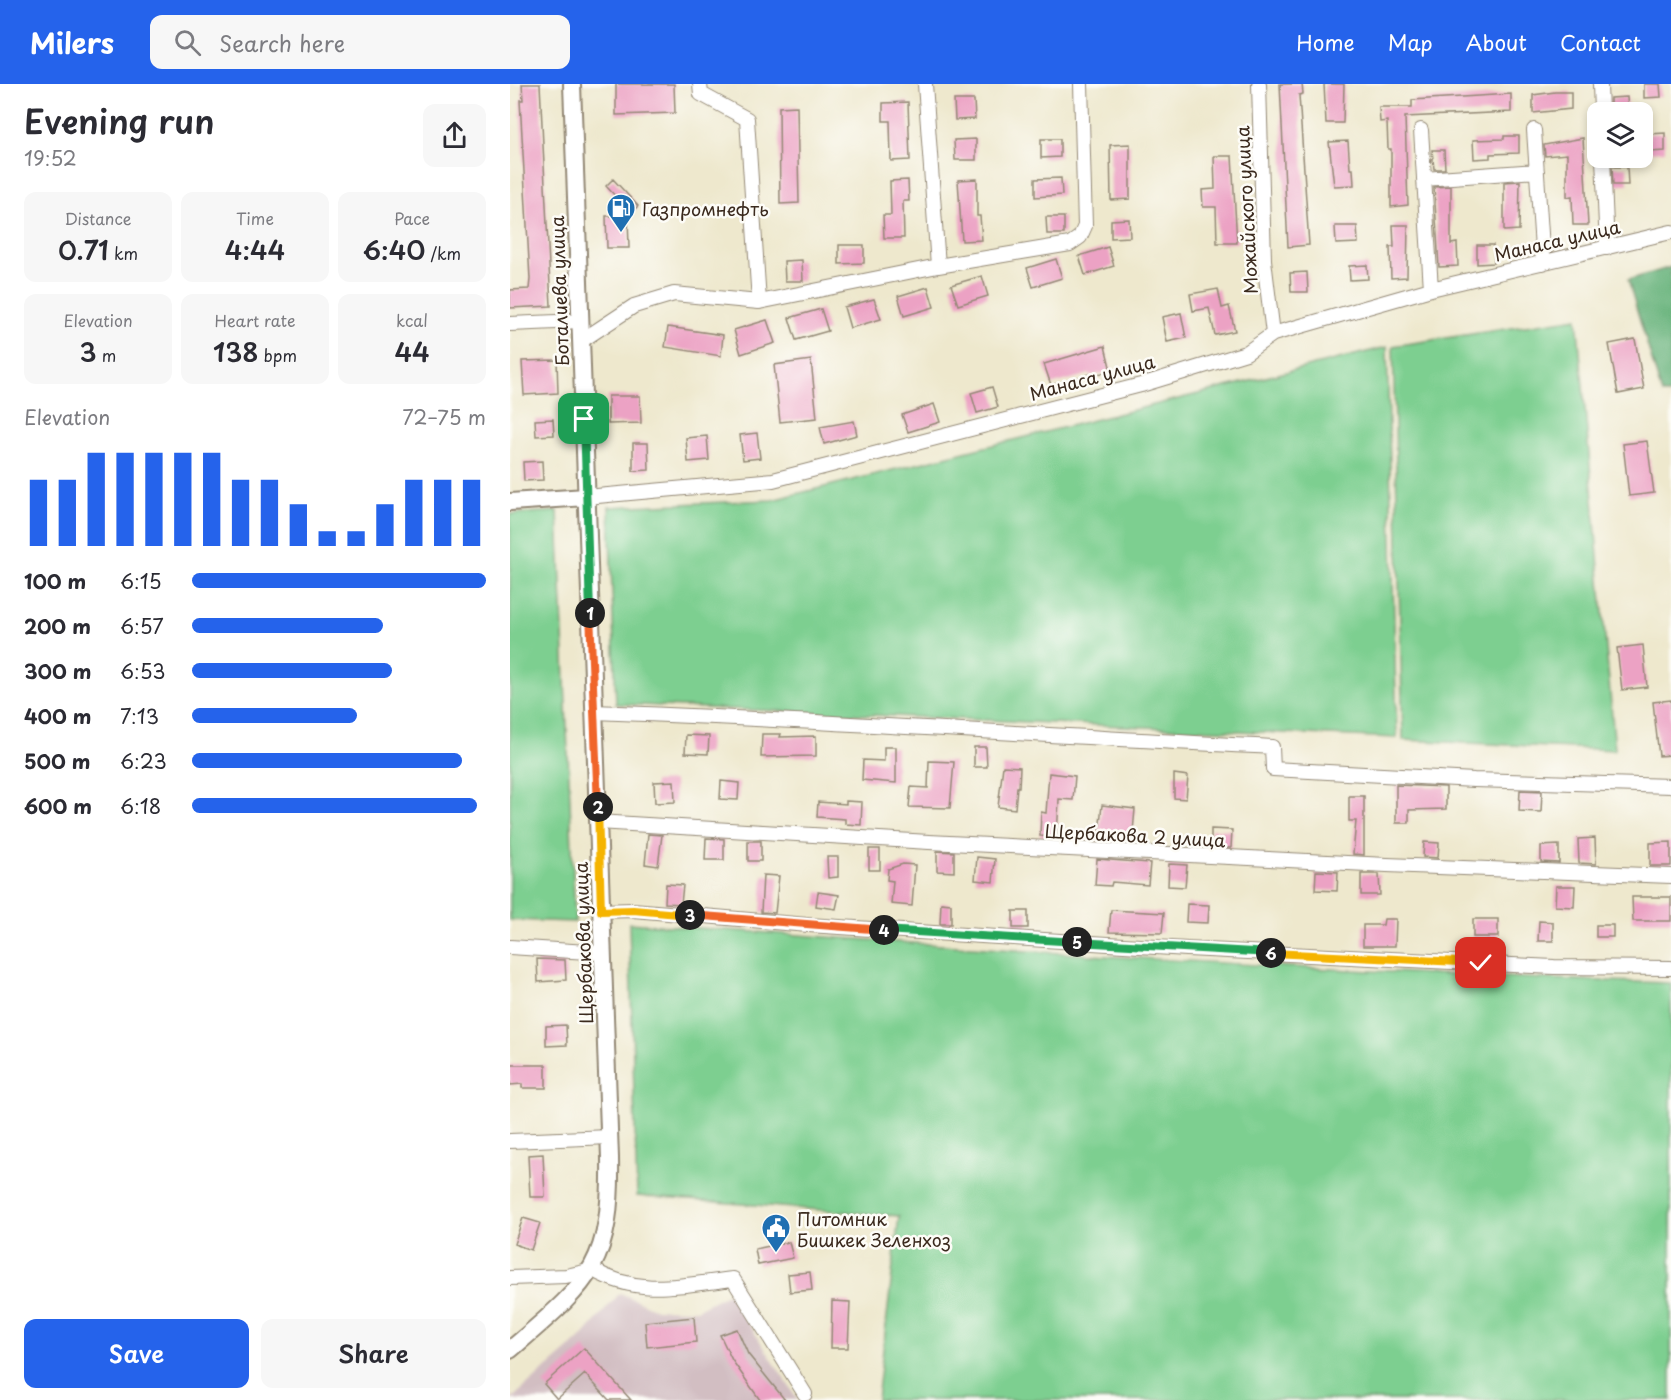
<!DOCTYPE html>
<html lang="en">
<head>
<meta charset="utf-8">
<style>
  body { margin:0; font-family:"Playpen Sans",sans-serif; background:#f7f7f7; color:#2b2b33; height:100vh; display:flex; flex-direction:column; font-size:22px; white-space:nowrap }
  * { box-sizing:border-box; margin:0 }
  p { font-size:20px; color:#7c7c81 }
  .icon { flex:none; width:33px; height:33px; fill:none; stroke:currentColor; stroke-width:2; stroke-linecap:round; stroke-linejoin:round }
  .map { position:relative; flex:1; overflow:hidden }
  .side { display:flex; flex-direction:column; background:#fff; width:510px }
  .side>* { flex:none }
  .controls { position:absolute; left:1077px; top:18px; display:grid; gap:12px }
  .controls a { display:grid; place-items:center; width:66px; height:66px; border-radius:12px; background:#fff; box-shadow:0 3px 9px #0003; font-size:30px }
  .pin { position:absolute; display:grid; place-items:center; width:51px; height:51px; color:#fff; margin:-26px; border-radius:12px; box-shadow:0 3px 9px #0006 }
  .km { position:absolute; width:30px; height:30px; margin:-15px; border-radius:50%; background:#222; color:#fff; font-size:16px; line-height:30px; text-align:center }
  .round { display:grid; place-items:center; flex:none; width:63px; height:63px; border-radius:12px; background:#f7f7f7 }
  .headline { display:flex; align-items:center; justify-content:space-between; height:102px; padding:0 24px }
  h1 { font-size:33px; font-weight:600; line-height:45px }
  .figures { display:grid; grid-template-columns:repeat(3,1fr); gap:9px; height:102px; padding:6px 24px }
  .figures div { display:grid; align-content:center; border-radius:12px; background:#f7f7f7; text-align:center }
  .figures b { font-size:26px; font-weight:600 }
  .figures small { font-size:16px; font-weight:400 }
  .figures p { font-size:16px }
  .chart { height:168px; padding:12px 24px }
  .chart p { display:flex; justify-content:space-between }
  .chart svg { width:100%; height:108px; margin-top:6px; stroke:#2563eb; stroke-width:6 }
  .cta { display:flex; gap:12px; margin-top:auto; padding:12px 24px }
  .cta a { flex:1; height:69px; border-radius:12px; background:#2563eb; color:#fff; font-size:24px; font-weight:600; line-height:69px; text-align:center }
  .cta a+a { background:#f7f7f7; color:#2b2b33 }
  ul { padding:0 24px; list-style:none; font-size:20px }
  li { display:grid; grid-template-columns:96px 72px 1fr; align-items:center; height:45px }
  li i { height:15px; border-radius:8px; background:#2563eb }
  header { display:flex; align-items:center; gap:36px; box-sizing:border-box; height:84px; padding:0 30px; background:#2563eb; color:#fff }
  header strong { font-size:28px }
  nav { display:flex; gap:33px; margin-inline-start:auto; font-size:21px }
  .search { width:420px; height:54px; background:#f7f7f7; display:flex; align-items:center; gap:15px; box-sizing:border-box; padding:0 21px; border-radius:12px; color:#7c7c81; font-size:22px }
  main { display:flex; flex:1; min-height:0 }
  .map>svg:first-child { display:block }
</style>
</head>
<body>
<header>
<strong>Milers</strong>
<div class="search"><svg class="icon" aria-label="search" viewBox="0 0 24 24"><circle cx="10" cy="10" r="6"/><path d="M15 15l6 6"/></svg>Search here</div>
<nav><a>Home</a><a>Map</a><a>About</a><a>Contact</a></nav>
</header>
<main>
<section class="side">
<div class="headline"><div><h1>Evening run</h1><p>19:52</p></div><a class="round"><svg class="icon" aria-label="share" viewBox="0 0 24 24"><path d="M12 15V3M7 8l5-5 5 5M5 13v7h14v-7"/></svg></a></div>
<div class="figures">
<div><p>Distance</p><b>0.71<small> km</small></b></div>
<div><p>Time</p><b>4:44</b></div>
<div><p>Pace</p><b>6:40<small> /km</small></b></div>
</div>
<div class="figures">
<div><p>Elevation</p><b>3<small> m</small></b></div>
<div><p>Heart rate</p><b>138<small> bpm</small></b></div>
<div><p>kcal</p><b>44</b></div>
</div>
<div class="chart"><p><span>Elevation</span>72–75 m</p>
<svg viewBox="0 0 160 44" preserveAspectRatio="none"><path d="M5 44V17M15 44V17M25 44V6M35 44V6M45 44V6M55 44V6M65 44V6M75 44V17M85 44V17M95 44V27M105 44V38M115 44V38M125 44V27M135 44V17M145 44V17M155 44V17"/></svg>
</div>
<ul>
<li><b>100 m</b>6:15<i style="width:100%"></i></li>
<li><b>200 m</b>6:57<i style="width:65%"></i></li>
<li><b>300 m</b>6:53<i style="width:68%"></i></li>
<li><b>400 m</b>7:13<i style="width:56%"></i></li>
<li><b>500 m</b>6:23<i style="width:92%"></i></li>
<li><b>600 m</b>6:18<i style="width:97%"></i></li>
</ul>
<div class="cta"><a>Save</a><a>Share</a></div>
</section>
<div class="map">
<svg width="1161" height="1316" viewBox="0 0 1161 1316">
  <rect width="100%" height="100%" fill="#fdfcf7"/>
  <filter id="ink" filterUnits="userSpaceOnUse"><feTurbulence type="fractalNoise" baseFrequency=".0167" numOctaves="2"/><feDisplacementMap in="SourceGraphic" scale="12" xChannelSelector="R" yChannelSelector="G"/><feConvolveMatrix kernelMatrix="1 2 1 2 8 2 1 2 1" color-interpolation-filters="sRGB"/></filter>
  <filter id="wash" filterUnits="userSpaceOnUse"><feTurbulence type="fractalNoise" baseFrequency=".008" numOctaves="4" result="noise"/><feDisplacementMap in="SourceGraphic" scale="24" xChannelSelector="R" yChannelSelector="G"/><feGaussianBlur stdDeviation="1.35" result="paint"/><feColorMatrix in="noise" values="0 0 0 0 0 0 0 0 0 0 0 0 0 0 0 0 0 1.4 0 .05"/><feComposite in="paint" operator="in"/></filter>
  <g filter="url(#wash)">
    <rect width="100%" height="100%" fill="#eee8cd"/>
    <path fill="#d2bec2" d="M110,1209L146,1225L186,1226L219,1209L288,1316H0L69,1256Z"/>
    <path fill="#7dcf90" stroke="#5c7c57" stroke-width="1.5" d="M1067,234L1105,666L893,656L883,262Z
      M877,263L887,654L106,620L99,423L262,416Z
      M48,427L65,838L0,836V430Z
      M119,839C466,864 813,889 1161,899V1316H367L389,1132L127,1112Z"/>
    <path fill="#66b27a" stroke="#506e4c" stroke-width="1.5" d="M1161,183V310H1152L1118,196Z"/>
    <g id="blocks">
      <path fill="#eca2c4" d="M12,0H30L41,222L0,224V206L19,205L20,195L10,16H13Z
        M106,0H164L165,29L106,31Z
        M770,0H792L793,10L789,11L799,161L778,163Z
        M814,0H834L833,39H816Z
        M1134,0H1150L1151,13L1134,14Z
        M1045,8H1061V25L1023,29V11Z
        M1001,10V28L895,33L898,121L881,123V65H878L877,37L870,38L869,23H902V16Z
        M1117,13L1118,28H1100V14Z
        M444,16H464L465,35L445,36Z
        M398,18L400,76L381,77L380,37H373V19Z
        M287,22L289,119L270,120L269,23Z
        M1155,49V67L1139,68V50Z
        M994,52H1009V69L980,70V74L964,75L963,56L994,55Z
        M1073,54L1078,141H1063L1062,112L1057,113V70L1035,72L1034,61Z
        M466,55V76H445L444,56Z
        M531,55H550V73L531,74Z
        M838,57L840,85H843L844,101L824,102L819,58Z
        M620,60V115L601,116L600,61Z
        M922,66H934L935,85H924Z
        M704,72H722L727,159H707L706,123H693L692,106L705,105Z
        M1102,83H1117L1118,101H1103Z
        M551,94L552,111L525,113V95Z
        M103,95L128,122L121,129L96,102Z
        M467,95V132H470L472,156L452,157L448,96Z
        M398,96L399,117H393L394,154H374L373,131H381L380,97Z
        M1010,97L1009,146L994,147V98Z
        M941,102V160L947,159L948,182L929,183L924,103Z
        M96,132H118L119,164H97Z
        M536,133H554V150H537Z
        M619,135L620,153L601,154V136Z
        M883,141H898L897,193L881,194L880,163H884Z
        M825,142H847L848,159L826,160Z
        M329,161H354V179L329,180Z
        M967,161H983L984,179L967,180Z
        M598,163L604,182L575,191L569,172Z
        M546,175L552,194L523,203L517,184Z
        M292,176L293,197H275L274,177Z
        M857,181L858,195L840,196L839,182Z
        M797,188L798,208H781L780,189Z
        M472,192L478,212L448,221L441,201Z
        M418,203L424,223L394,232L388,212Z
        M708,205L712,224L719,222L725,247L705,251L699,224L683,227L680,210Z
        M364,215L371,235L340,244L334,223Z
        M311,225L318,247L286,256L279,234Z
        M671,229L676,254L657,258L652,233Z
        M257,236L265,259L231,270L224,246Z
        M158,243L213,251L211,272L155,263Z
        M1125,255L1134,305L1108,310L1099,260Z
        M595,262L601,287L580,292V290L541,301L534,280Z
        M47,276L48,309L14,311L12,277Z
        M301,276L307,334L270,338L264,281Z
        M482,303L488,323L467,329L461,309Z
        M98,312H130L131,339L98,340Z
        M424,320L430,338L398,348L392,331Z
        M43,335L44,351L26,352L25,336Z
        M344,337L347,351L314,360L310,343Z
        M247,349L250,374L233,376L230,351Z
        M197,352L199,376L178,378L176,354Z
        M1137,357L1144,409L1119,412L1113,360Z
        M123,359H138L139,386L123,387Z
        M32,377L33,396L14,397L13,378Z
        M1133,561L1137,603L1112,606L1107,564Z
        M1161,616V671L1149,672L1143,618Z
        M252,650H271L270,653L306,652V672L251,673Z
        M176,651L199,652L198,670L175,669Z
        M374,663H386V699L352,696L353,676L374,677Z
        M464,663H476L477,683H464Z
        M419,677L444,678L440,724L399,723L401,703L418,704Z
        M493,682L510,683L509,703H507L505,725L488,723Z
        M539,689L565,692L563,716L549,715L547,753L530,752L531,728L536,729Z
        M664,690L678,692L676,715L664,714Z
        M164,697L165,718L145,719L144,698Z
        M211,697L229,699L228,716L210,715Z
        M886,701L936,703V725L899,726V739H886Z
        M1010,706L1032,707L1031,728L1009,727Z
        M839,712H854V771L843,770L846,737H839Z
        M336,717L352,718L351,741L335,740V735L307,733L308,718L336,720Z
        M592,721L625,725L622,759L588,757Z
        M701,745L722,746L721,764L701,763Z
        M138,750L152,751L148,782L135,780Z
        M196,754L214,755V776H195Z
        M1085,754L1086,780L1069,779L1068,755Z
        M238,757H251V777H238Z
        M914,758L929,759L928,774L913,773Z
        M1161,758V782H1140V759Z
        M1049,761V779L1031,778V762Z
        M359,765H370V786H359Z
        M427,767L444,768V788L427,787Z
        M317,773H328V793L318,794Z
        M467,773L485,775L483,798L465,796Z
        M587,775L640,779L638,801L602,798L601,802L585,801Z
        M393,780L405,781L402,822L381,820L383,797L377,796L378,785Z
        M659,780L677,781L675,803L658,802Z
        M806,787L828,788L827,807L805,806Z
        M851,790H869L870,811H851Z
        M253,791L269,792L265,829L251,828Z
        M156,800L173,801L171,820L155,819Z
        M1046,802H1065L1064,823L1045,822Z
        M308,808L329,811L326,825L306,822Z
        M1122,813H1161V837H1123Z
        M431,819L441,820V840H430Z
        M677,820L699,821L698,839L676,838Z
        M601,826L654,829L652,849L599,848Z
        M503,827H518V844H503Z
        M874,835H886L885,862H853V841H873Z
        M963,835H988V853H963Z
        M1029,837L1043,838V857H1028Z
        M1086,841H1103V853H1086Z
        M27,875L55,876L56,896L28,898Z
        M56,941L57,961L36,962V942Z
        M0,981H36V1004H12V1000L0,1001Z
        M33,1070L35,1113H20L18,1071Z
        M13,1134L30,1139L21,1166L4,1160Z
        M279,1158L283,1174L248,1181L245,1165Z
        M300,1188L302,1206L280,1208L278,1190Z
        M322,1217L340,1218L338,1264H321Z
        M184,1233L186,1258L137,1263L135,1238Z
        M227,1245L238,1270L275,1316H250L222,1276L210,1251Z
        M74,1264L121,1316H99L75,1290L47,1315L34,1300Z"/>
    </g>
  </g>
  <g filter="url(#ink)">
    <use href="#blocks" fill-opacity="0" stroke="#948976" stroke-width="1.5"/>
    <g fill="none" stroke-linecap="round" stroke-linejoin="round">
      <g stroke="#948976" stroke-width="16">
        <path id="minor" d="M190,0L191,10L237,35L249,218L428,182L560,160L570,153L575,142L571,0
          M415,0L428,182
          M749,0L754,176L763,250
          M1090,0L1091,28
          M911,46L921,205
          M1024,46L1033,179
          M1093,74L1097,164
          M914,95L1027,87
          M0,240L70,237
          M71,257L124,222L164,210L249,218
          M76,413L263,396L631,301L736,269L763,250L921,205L1161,148
          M84,628C310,636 536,652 762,663L763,685L964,696L1161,702
          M88,738L419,758L877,781L1161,792
          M91,827L123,826L298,841L677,865L1044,883L1161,884
          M0,863L93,869
          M0,1057L100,1053
          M0,1194L56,1192L83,1186C131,1213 171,1201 223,1195L295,1310"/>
      </g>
      <g stroke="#948976" stroke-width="20">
        <path id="tertiary" d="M0,418L76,413
          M0,1266C79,1198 102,1183 100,1074L62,0"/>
      </g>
      <use href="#minor" stroke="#fff" stroke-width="14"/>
      <use href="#tertiary" stroke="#fff" stroke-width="16"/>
    </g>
  </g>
  <g fill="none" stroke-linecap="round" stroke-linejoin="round" filter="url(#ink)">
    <g stroke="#fff" stroke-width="12">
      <path id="split-1" d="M74,335L80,529"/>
    </g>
    <g stroke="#fff" stroke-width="12">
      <path id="split-2" d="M80,529L88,723"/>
    </g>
    <g stroke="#fff" stroke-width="12">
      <path id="split-3" d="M88,723L91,827L123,826L180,831"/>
    </g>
    <g stroke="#fff" stroke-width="12">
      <path id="split-4" d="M180,831L374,846"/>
    </g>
    <g stroke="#fff" stroke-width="12">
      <path id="split-5" d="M374,846L567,858"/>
    </g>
    <g stroke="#fff" stroke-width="12">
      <path id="split-6" d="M567,858L761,869"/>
    </g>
    <g stroke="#fff" stroke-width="12">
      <path id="split-7" d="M761,869L971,879"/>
    </g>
    <use href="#split-1" stroke="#22a559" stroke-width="8"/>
    <use href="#split-2" stroke="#f0652b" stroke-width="8"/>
    <use href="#split-3" stroke="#f5b400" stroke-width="8"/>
    <use href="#split-4" stroke="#f0652b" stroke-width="8"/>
    <use href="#split-5" stroke="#22a559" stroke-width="8"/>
    <use href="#split-6" stroke="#22a559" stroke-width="8"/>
    <use href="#split-7" stroke="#f5b400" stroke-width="8"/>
  </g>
  <defs>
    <g id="fuel-pin" transform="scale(1.5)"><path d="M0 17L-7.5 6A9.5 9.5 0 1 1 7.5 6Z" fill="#1f6fb2" stroke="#fdfcf7"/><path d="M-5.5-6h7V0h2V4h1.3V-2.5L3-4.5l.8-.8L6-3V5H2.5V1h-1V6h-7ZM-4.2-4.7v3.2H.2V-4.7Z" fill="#fff"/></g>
    <g id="civic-pin" transform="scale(1.5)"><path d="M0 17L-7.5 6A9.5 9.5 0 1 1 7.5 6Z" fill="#1f6fb2" stroke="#fdfcf7"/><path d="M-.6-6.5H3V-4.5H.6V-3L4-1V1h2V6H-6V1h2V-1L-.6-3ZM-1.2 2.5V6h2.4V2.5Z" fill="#fff"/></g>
  </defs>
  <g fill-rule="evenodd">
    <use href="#fuel-pin" x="111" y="124"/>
    <use href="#civic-pin" x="266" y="1144"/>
  </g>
  <g text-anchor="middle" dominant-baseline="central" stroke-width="5" stroke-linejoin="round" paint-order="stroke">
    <g font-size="18" fill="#3b2a1e" stroke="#fdfcf7" text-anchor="start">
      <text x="132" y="124">Газпромнефть</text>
      <text x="287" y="1134">Питомник<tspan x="287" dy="21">Бишкек Зеленхоз</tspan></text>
    </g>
    <g font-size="18" fill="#3b2a1e" stroke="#fdfcf7">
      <text transform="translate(736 126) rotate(-93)">Можайского улица</text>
      <text transform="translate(1047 156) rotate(-13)">Манаса улица</text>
      <text transform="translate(49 207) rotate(-92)">Боталиева улица</text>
      <text transform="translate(582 293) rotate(-15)">Манаса улица</text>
      <text transform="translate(625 751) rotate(3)">Щербакова 2 улица</text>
      <text transform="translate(73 859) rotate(-92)">Щербакова улица</text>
    </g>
  </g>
</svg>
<div class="controls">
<a><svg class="icon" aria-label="layers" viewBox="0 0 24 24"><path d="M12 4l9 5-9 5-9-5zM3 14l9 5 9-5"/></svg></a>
</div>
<div class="pin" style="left:74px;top:335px;background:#1e9e55"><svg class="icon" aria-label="arrive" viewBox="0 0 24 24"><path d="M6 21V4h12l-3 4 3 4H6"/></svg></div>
<div class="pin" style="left:971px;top:879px;background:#d93025"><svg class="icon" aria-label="check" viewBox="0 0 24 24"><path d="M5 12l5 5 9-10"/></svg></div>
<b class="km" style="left:80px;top:529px">1</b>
<b class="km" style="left:88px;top:723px">2</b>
<b class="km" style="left:180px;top:831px">3</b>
<b class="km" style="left:374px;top:846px">4</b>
<b class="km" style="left:567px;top:858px">5</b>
<b class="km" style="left:761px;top:869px">6</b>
</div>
</main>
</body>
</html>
